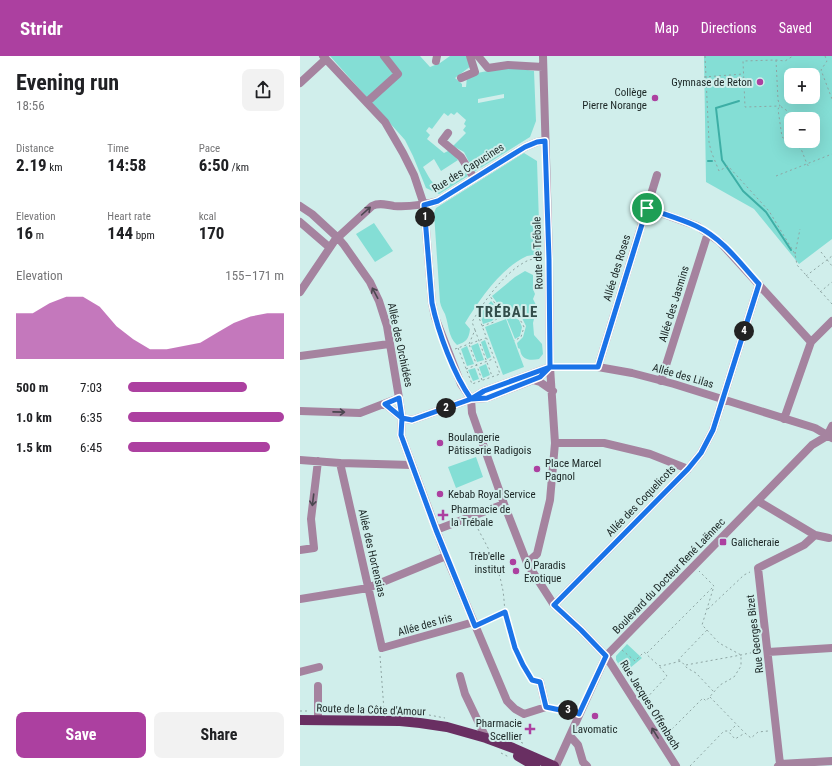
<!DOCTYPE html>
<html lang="en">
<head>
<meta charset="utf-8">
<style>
  body { margin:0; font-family:"Roboto Condensed",sans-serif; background:#f2f2f2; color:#202124; height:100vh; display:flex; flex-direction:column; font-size:15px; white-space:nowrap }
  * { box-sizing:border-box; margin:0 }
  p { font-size:13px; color:#757577 }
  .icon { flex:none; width:22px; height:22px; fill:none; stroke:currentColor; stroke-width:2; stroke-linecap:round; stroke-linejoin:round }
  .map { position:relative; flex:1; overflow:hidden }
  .details { display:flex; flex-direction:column; background:#fff; width:300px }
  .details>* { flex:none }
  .tools { position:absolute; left:484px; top:12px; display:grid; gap:8px }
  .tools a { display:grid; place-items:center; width:36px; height:36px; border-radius:8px; background:#fff; box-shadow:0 4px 16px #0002; font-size:20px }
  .pin { position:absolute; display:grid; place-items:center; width:34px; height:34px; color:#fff; margin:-17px; border:2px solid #fff; border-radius:50%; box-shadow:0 1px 4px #0007 }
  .km { position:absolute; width:20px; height:20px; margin:-10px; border-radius:50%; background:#222; color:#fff; font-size:11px; line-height:20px; text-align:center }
  .round { display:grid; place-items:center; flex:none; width:42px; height:42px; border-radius:8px; background:#f2f2f2 }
  .headline { display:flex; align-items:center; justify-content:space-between; height:68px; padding:0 16px }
  h1 { font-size:22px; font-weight:700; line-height:30px }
  .figures { display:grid; grid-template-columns:repeat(3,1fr); gap:6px; height:68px; padding:4px 16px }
  .figures div { display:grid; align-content:center }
  .figures b { font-size:17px; font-weight:700 }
  .figures small { font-size:11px; font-weight:400 }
  .figures p { font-size:11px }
  .chart { height:112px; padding:8px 16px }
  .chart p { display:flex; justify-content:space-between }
  .chart svg { width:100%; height:72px; margin-top:4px; fill:#ac40a0; opacity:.7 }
  .cta { display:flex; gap:8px; margin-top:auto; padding:8px 16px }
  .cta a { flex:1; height:46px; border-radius:8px; background:#ac40a0; color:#fff; font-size:16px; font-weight:700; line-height:46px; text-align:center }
  .cta a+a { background:#f2f2f2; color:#202124 }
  ul { padding:0 16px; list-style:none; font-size:13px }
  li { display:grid; grid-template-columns:64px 48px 1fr; align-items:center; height:30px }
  li i { height:10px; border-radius:5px; background:#ac40a0 }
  header { display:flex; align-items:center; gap:24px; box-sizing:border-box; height:56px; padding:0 20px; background:#ac40a0; color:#fff }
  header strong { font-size:19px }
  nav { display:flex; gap:22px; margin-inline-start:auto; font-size:14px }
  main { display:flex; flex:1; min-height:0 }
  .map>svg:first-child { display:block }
</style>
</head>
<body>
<header>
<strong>Stridr</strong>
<nav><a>Map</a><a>Directions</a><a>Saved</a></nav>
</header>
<main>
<section class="details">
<div class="headline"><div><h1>Evening run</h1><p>18:56</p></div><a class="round"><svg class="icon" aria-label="share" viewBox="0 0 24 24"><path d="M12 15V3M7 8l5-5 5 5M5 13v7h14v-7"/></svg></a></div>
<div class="figures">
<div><p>Distance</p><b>2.19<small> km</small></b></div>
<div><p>Time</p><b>14:58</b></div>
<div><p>Pace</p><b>6:50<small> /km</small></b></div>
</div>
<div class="figures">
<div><p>Elevation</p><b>16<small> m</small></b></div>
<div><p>Heart rate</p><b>144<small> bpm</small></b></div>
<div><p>kcal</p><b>170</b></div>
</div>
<div class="chart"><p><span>Elevation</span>155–171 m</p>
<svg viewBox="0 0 160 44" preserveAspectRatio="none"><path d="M0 44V16L10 16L20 10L30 6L40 6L50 12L60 24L70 32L80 38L90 38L100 36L110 34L120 28L130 22L140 18L150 16L160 16V44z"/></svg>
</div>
<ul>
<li><b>500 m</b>7:03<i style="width:76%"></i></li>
<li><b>1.0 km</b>6:35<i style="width:100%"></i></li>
<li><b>1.5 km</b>6:45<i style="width:91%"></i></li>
</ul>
<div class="cta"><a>Save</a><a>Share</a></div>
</section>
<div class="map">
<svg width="532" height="710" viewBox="0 0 532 710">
  <rect width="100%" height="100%" fill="#d0eeeb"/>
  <path fill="#84ded5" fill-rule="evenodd" d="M30,0H120L130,11L140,7L150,0H166L171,10L155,22L162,28V31H166L167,21L177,17L209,11L234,15L236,65L230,81L174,116L164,96L153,90L166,77L163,74L166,70L164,68L166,64L157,56L154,59L151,57L148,60L144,57L132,73L129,71L126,75L130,79L127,83L144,97L150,94L158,104L141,115L134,103L123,111C128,119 132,130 141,131L165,116L168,120L139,138L126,132L113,100L105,84ZM204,38V42L178,47V43Z
    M404,0H532V183L499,208L454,153L406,126ZM491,19H513V41H491ZM491,63H513V85H491Z
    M224,97L237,105L240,198C236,199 231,199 227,200C201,212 180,243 165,267L170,273C169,283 166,286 157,289C148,281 149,269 145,258C143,254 141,251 140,246L134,157L136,152Z
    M74,167L93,195L75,206L56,178Z
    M225,215L233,219V233L235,238L233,243L237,251L233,267L234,279L242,288L243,298L239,303C230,305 221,304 220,293L218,292L217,287L223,281L226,270L221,260L214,255L207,254L198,248L192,240L215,221Z
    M191,245L200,255L192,265L183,268L180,258Z
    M204,256L219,264L222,271L220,280L215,283Z
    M206,263L224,311L203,319L185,271Z
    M185,284L191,301L187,303L181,286Z
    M178,287L184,304L177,306L171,290Z
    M167,290L174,308L167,310L161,293Z
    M186,308L190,319L183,322L179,311Z
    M175,312L179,323L173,325L168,314Z
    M176,401L183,421L156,432L148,411Z
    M327,588L342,602L324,617L316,604V600Z"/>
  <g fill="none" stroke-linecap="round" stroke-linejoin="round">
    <path stroke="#3daea5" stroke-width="2" d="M439,45L416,52L422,104L443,135L466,156L491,194
      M408,105H412"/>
    <path stroke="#8ea5a3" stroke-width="1" stroke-dasharray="2 3" stroke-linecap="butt" d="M405,0L409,86L411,95L419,115L428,110L469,155L495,198L497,209L532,248
      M525,0L527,5L521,14L532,43
      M476,4L478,44L480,50L445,51L443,5L476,4L485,5L493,0
      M404,21L443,18
      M491,63L489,56L480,50L478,53L482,81L500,92
      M498,85L507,108L509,111
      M476,120L532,98
      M521,196L532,210
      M495,198L500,173
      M506,220L532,200
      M520,236L532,226
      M204,255C215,258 219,260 224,271L221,281L214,285
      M182,270L194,266L204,254L196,249L190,240
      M175,274L192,320
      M158,292L172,328L200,318L178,259
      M155,293L169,288L175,274L172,266C184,245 206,214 229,204C233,203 238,203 242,203
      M166,313L193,303
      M182,324L169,288L186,282
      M178,473C188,492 198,509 202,530C204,538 204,547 205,555C209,580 219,602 232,624H234
      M408,553L444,519L450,516
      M182,567L205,557
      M322,594L335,605L344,596L358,609L361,610L381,605L387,612L396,617L414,636
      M347,597L414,530
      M80,600L84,654
      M379,605V603L407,574L402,569L414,530L399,515
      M386,609L441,599L459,595
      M410,641L444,676
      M343,646L367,620L359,610
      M253,652L259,654L261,651L273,656
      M0,655H10
      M25,655H85L118,658
      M129,659L145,662
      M430,675L436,669
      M198,677L225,688
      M365,680L403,642L406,645L420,629L434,621L441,610V599L419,587L407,574
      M201,697L209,701
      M390,710L424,675H428L435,683L445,677L451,682L458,676L468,675"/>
    <path stroke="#a5839f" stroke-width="8" d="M23,0L85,66L103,97L114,119L124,149L132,247L135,261L161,328L171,343L172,357L204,448L227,507L254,549L281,574L306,600L376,710
      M178,0L188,12L208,9L243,11
      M136,5L137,0
      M161,22L175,16L170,0
      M0,27L26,3
      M67,46L98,18L84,0
      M148,77L142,85L161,101L174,122
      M0,150L12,158L38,182L44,189L70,226L79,245L87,270L99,342L102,362L101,379L146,500L207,645L215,653L224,658L246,651L240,626
      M347,152L397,170L420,186L511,286
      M0,166L29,191
      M0,236L35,184L72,150C80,146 86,149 94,150C109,151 123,149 138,145L225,91L237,86L245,85
      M0,300L89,288
      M298,311L357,119
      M233,324L240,326L253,335
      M361,325L408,177
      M173,343L187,342L233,324L240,321L248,313
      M85,348L102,362L112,364L171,343L184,335L250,311H298L332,317L374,328L515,372L532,382
      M0,355L60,357L99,342
      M484,363L511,286L532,265
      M255,387H304L350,398L388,413
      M0,404L40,407L112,409
      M40,407L82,592L174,566
      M458,445L515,479L529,482
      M136,474L204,448
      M0,494L14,492L11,463L18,405
      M227,507L237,498L250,444L255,387L250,311L249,203L243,0
      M0,543L68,532L146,500
      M254,549L388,413L401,397L413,374L459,228
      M468,596L532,592
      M0,616L19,611
      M160,620L165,638L186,682
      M18,664V630
      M270,680L278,689L283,706L287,710
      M480,708L458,512L504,489L515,479
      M256,710L306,600L512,389L527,380L532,370
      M478,710L480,708L532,705"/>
    <path stroke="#692f62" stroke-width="10" d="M0,664L100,665L120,667L147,671L186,682L213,692L254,710
      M218,700L235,710"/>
  </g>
  <defs><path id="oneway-shaft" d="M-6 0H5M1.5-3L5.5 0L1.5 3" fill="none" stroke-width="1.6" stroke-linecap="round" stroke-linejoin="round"/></defs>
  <g stroke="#4b4750">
    <use href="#oneway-shaft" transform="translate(66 155) rotate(-42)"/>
    <use href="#oneway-shaft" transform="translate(75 237) rotate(-118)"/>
    <use href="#oneway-shaft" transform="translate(39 356) rotate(1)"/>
    <use href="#oneway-shaft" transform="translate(13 444) rotate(97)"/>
    <use href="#oneway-shaft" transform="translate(355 677) rotate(-122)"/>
  </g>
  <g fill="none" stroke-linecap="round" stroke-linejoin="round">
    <g stroke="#fff" stroke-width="8">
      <path id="route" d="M347,152L298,311H250L184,335L171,343C154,319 138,276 132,247L124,149L138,145L225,91L237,86L245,85L249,203L250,311L240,321L187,342L171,343L112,364L102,362L85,348L99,342L102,362L101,379L136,474L175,570L205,556L215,592L223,609L232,624L240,626L246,651L260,654L261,651L279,658L306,600L281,574L254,549L388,413L401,397L413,374L459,228C440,207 422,182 396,170C381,163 363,158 347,152"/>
    </g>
    <use href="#route" stroke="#1a73e8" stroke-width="5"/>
  </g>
  <g fill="#ac40a0" stroke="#d0eeeb" stroke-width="1.5">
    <circle cx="460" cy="26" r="4"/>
    <circle cx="355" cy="42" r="4"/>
    <circle cx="140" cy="387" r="4"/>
    <circle cx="237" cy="413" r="4"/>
    <circle cx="140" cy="438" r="4"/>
    <path d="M141 453h4v4h4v4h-4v4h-4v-4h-4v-4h4z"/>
    <rect x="419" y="482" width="8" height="8" rx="2"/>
    <circle cx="213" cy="506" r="4"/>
    <circle cx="216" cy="515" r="4"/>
    <circle cx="295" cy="660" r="4"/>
    <path d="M228 667h4v4h4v4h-4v4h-4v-4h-4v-4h4z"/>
  </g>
  <g text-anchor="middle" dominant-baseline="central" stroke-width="4" stroke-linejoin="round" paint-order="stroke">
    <g font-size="11" fill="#1b2625" stroke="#d0eeeb" text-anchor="start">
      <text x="452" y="26" text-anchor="end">Gymnase de Reton</text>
      <text x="347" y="36" text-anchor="end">Collège<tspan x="347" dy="13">Pierre Norange</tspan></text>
      <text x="148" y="381">Boulangerie<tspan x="148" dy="13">Pâtisserie Radigois</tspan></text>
      <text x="245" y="407">Place Marcel<tspan x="245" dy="13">Pagnol</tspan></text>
      <text x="148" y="438">Kebab Royal Service</text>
      <text x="151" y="453">Pharmacie de<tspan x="151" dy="13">la Trébale</tspan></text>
      <text x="431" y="486">Galicheraie</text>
      <text x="205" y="500" text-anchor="end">Trèb'elle<tspan x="205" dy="13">institut</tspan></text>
      <text x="224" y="509">Ô Paradis<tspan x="224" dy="13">Exotique</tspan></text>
      <text x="222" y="667" text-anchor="end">Pharmacie<tspan x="222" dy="13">Scellier</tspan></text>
      <text x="295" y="673" text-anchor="middle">Lavomatic</text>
    </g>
    <g font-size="11" fill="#1b2625" stroke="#d0eeeb">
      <text transform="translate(168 112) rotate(-32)">Rue des Capucines</text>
      <text transform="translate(238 197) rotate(-92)">Route de Trébale</text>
      <text transform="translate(317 212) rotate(-73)">Allée des Roses</text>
      <text transform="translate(374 248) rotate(-73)">Allée des Jasmins</text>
      <text transform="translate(100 289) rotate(78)">Allée des Orchidées</text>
      <text transform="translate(383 320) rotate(16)">Allée des Lilas</text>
      <text transform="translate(341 445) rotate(-46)">Allée des Coquelicots</text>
      <text transform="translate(72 497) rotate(77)">Allée des Hortensias</text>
      <text transform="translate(369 520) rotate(-46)">Boulevard du Docteur René Laënnec</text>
      <text transform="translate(125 569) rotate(-16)">Allée des Iris</text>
      <text transform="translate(455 578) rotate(-97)">Rue Georges Bizet</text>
      <text transform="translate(350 649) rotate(58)">Rue Jacques Offenbach</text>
      <text transform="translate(71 654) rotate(2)">Route de la Côte d'Amour</text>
    </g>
    <g font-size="15" font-weight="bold" letter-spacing="1" fill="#324d4a" stroke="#d0eeeb">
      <text x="207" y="256">TRÉBALE</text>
    </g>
  </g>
</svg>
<div class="tools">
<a>+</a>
<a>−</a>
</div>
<div class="pin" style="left:347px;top:152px;background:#1e9e55"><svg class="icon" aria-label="arrive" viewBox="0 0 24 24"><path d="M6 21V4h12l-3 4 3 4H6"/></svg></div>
<b class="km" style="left:125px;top:161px">1</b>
<b class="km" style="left:146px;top:352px">2</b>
<b class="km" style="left:268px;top:654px">3</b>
<b class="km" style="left:444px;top:275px">4</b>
</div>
</main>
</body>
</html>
